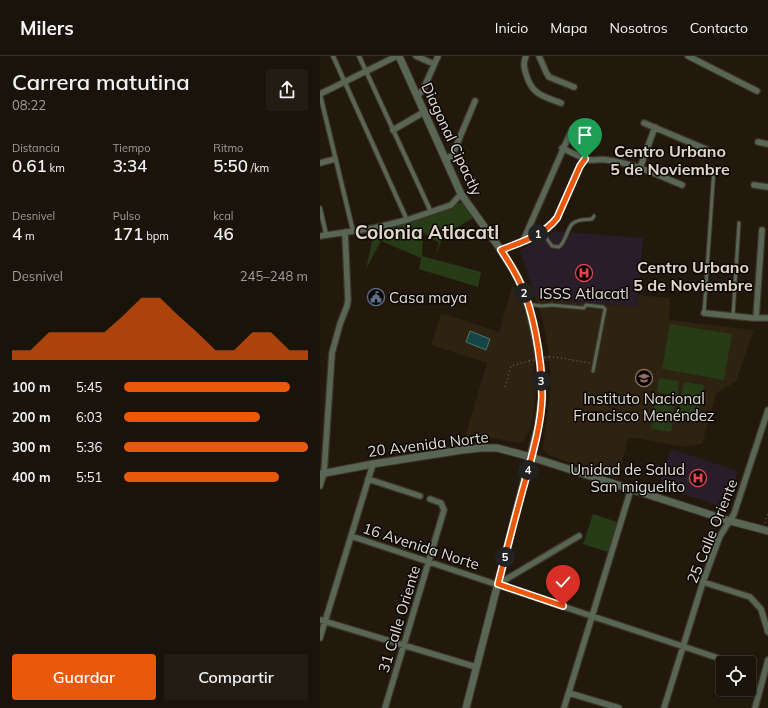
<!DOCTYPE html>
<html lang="es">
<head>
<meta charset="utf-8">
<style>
  body { margin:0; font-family:Mulish,sans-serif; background:#231c12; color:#f1f3f6; height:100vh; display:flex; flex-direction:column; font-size:15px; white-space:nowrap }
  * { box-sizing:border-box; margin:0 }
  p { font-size:13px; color:#9f9e9c }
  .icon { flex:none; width:22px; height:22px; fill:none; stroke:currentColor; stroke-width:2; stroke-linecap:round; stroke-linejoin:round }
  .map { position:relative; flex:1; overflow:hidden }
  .drawer { display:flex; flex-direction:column; background:#1a1309; width:320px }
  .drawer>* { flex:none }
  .controls { position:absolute; left:396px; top:600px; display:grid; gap:8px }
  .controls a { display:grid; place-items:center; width:40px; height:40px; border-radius:4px; background:#1a1309; box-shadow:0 2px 6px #0003,0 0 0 1px #38322a; font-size:20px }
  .pin { position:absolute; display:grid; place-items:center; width:34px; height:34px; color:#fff; margin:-41px -17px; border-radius:50% 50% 50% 0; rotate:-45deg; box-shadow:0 0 4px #0007 }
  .pin .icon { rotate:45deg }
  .km { position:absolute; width:20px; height:20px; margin:-10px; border-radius:50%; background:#222; color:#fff; font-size:11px; line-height:20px; text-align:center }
  .round { display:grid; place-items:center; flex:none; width:42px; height:42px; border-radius:4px; background:#231c12 }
  .summary { display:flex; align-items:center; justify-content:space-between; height:68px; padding:0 12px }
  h1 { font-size:22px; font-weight:600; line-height:30px }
  .figures { display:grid; grid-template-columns:repeat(3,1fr); gap:6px; height:68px; padding:4px 12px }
  .figures div { display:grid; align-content:center }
  .figures b { font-size:17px; font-weight:600 }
  .figures small { font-size:11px; font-weight:400 }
  .figures p { font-size:11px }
  .chart { height:112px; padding:8px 12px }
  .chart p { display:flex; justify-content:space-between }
  .chart svg { width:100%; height:72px; margin-top:4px; fill:#ea580c; opacity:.7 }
  .action { display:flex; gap:8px; margin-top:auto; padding:8px 12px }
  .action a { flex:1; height:46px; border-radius:4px; background:#ea580c; color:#fff; font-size:16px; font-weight:600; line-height:46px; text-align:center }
  .action a+a { background:#231c12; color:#f1f3f6 }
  ul { padding:0 12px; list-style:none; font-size:13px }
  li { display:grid; grid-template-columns:64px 48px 1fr; align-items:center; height:30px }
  li i { height:10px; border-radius:5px; background:#ea580c }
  header { display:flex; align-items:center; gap:24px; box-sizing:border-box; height:56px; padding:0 20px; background:#1a1309; border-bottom:1px solid #38322a }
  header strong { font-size:19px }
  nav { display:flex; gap:22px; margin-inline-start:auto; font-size:14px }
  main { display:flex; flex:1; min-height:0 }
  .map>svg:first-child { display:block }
</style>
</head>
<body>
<header>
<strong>Milers</strong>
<nav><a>Inicio</a><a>Mapa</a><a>Nosotros</a><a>Contacto</a></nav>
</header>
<main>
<section class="drawer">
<div class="summary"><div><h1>Carrera matutina</h1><p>08:22</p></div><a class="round"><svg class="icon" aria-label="share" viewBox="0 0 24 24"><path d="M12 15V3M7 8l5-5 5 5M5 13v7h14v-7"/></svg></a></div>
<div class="figures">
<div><p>Distancia</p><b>0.61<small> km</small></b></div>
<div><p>Tiempo</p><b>3:34</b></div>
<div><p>Ritmo</p><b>5:50<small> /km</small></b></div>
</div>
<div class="figures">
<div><p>Desnivel</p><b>4<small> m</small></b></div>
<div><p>Pulso</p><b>171<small> bpm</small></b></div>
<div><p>kcal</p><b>46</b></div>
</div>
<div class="chart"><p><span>Desnivel</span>245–248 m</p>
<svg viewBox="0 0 160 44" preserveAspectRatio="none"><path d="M0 44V38L10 38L20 27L30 27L40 27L50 27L60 17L70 6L80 6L90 17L100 27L110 38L120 38L130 27L140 27L150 38L160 38V44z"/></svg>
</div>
<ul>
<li><b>100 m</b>5:45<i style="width:90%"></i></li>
<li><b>200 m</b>6:03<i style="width:74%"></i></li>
<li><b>300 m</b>5:36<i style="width:100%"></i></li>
<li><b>400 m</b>5:51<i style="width:84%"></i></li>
</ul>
<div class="action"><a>Guardar</a><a>Compartir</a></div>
</section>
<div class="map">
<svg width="448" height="652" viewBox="0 0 448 652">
  <rect width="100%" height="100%" fill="#22190c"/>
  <path fill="#2e2210" d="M193,228L200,238L205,251L215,301L229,299L223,265L215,240L229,243L317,251L318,239L350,242L349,264L434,274L416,325L396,338L382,388L364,391L316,382H308L298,423L231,400L223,394V390L230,339L231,318L229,305L214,307L216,338L212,368L203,386L200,387L164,381L144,384L167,307L111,289L121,257L179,276Z"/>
  <path fill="#291d2a" d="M234,175L323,182L317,251L229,243L215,240L200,194Z
    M351,393L418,415L406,452L339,430Z"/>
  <path fill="#273b16" d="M142,146L153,162L124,179L115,200L119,187L103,176L102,200L161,216L158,231L99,213L101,202L61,185L46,213L53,181L76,168L103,162Z
    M350,268L412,278L404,324L342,313Z
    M339,322L359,325L357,340L337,336Z
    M364,326L384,329L381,344L361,341Z
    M335,342L355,345L352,360L333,356Z
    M361,346L380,350L378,365L358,361Z
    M332,363L353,366L351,376L331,373Z
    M273,458L300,467L291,497L263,488Z"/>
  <path fill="#144646" stroke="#527370" d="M150,275L170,283L166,294L146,286Z"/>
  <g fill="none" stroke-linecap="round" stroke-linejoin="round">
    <g stroke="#3d3428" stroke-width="5">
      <path id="service" d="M222,176L232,190L239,191C247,185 247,169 255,166C260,163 267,164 272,163L274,160
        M208,248L221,250L231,249L264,252L266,249L283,251L285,253L273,315
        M384,257L394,113
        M413,260L419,167"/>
    </g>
    <g stroke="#3d3428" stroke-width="6">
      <path id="pedestrian" d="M13,0L87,164
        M39,0L111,156
        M0,38L33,175
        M0,152L6,178"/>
    </g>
    <g stroke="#3d3428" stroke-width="8">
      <path id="minor" d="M96,0L114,8
        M206,0C203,7 204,11 206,18C212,39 223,40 241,47
        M219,0L226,16L229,21L254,31
        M368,0L437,35
        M0,38L77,0
        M97,40L103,34L118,0
        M324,67L395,97
        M73,74L104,56
        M438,86L448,88
        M242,92L265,103
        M125,103L132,100L155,45
        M0,107L15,103
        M320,112L335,71
        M434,129L448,131
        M0,180L54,172L87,164L131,149L141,138
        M203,185L252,73
        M181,194C201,186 222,180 237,162L260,110L265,103C272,106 280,102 287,104C313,107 338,119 362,129
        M384,257L433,262H448
        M436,262L442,174
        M48,423L100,440
        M0,430L4,417L12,297L20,268L27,250L28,244L25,176
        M31,480L413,607
        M383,526L430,541L441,553L448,576
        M178,528L259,480
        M0,564L156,611
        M0,582L53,408
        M249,637L299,652
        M65,652L124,454L121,447L110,443
        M244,652L311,433
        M344,652L383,526L400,480L414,458L448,354
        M435,652L448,604"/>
    </g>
    <g stroke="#3d3428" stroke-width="9">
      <path id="tertiary" d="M79,0L141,138L181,194L196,218L203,233L208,248L216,284L221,313L222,342L218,371L146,652
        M0,418L53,408L142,394L161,392H177L211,401L410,465L448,475"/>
    </g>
    <path stroke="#80796e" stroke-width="1" stroke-dasharray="1 3" stroke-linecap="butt" d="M229,301H235L270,307
      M185,331L191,310L209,305
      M445,467L448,456"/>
    <use href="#service" stroke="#596656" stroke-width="3"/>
    <use href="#pedestrian" stroke="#596656" stroke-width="4"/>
    <use href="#minor" stroke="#596656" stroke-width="5.5"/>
    <use href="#tertiary" stroke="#596656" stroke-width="7"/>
    <path stroke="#80796e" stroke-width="1" stroke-dasharray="1 3" stroke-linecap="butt" d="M209,305L229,301"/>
  </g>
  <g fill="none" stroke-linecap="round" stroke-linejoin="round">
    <g stroke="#fff" stroke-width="8">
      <path id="route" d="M243,550L178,528C187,493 196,457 206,422C213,396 221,369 222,341C222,304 214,250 195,217C191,209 186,202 181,194C201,186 223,180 237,162L260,110L265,103"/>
    </g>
    <use href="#route" stroke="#ea580c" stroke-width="5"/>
  </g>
  <defs>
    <g id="hospital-ring" transform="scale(0.9)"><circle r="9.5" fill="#080502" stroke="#e0444e" stroke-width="1.5"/><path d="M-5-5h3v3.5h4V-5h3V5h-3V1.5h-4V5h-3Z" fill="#e0444e"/></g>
    <g id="civic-ring" transform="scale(0.9)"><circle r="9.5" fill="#080502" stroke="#5c6f8a" stroke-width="1.5"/><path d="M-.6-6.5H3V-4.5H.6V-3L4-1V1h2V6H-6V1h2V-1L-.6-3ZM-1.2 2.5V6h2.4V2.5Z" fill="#5c6f8a"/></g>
    <g id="school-ring" transform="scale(0.9)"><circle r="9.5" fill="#080502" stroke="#8d6e63" stroke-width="1.5"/><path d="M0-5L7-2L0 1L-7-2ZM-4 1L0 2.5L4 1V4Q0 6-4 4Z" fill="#8d6e63"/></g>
  </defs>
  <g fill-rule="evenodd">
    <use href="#hospital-ring" x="264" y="217"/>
    <use href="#civic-ring" x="56" y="241"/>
    <use href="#school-ring" x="324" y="322"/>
    <use href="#hospital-ring" x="378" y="422"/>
  </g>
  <g text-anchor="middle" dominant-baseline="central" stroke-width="3" stroke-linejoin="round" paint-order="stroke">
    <g font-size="15" fill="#e1dbd3" stroke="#080502">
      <text transform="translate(132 83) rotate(65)">Diagonal Cipactly</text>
      <text transform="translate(108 388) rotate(-7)">20 Avenida Norte</text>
      <text transform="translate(392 475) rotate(-68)">25 Calle Oriente</text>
      <text transform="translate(101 490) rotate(18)">16 Avenida Norte</text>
      <text transform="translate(79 563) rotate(-73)">31 Calle Oriente</text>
    </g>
    <g font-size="15" fill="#e1dbd3" stroke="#080502">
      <text x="264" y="237">ISSS Atlacatl</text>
      <text x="69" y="241" text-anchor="start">Casa maya</text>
      <text x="324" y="342">Instituto Nacional<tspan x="324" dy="17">Francisco Menéndez</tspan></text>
      <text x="365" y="413" text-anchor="end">Unidad de Salud<tspan x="365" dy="17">San miguelito</tspan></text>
    </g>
    <g font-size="16" font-weight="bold" fill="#e2d6c6" stroke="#080502">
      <text x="350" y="95">Centro Urbano<tspan x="350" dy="18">5 de Noviembre</tspan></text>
      <text x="373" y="211">Centro Urbano<tspan x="373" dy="18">5 de Noviembre</tspan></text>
    </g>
    <g font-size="19" font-weight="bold" fill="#e2d6c6" stroke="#080502">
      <text x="107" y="176">Colonia Atlacatl</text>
    </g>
  </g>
</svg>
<div class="controls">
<a><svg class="icon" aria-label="locate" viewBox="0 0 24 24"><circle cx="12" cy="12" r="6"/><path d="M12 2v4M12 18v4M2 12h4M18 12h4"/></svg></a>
</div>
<div class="pin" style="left:265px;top:103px;background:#1e9e55"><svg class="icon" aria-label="arrive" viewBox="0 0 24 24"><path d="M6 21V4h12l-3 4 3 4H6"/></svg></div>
<div class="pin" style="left:243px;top:550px;background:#d93025"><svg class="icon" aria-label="check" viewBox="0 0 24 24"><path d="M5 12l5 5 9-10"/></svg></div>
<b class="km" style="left:218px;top:178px">1</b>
<b class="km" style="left:204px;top:237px">2</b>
<b class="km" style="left:221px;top:325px">3</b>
<b class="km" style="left:208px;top:414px">4</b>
<b class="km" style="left:185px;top:501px">5</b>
</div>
</main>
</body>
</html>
